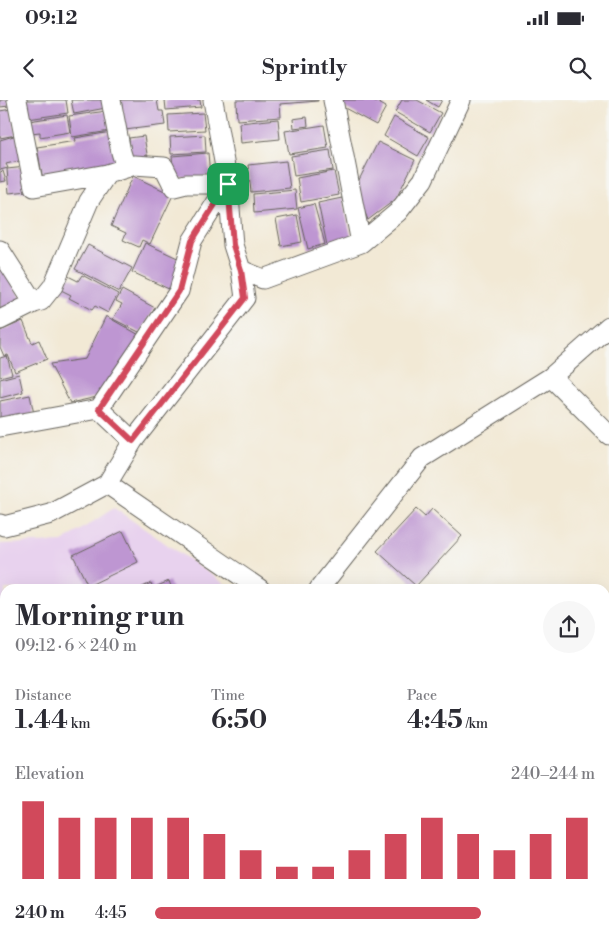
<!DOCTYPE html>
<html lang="en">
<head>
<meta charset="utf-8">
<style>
  body { margin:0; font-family:"Libre Bodoni",serif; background:#f7f7f7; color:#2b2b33; height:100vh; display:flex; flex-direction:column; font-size:19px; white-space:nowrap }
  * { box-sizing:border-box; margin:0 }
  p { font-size:16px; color:#7c7c81 }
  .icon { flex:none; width:28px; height:28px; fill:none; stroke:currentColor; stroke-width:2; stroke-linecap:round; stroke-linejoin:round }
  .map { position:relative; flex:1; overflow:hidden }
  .panel { position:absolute; left:0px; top:484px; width:610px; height:359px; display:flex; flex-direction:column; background:#fff; border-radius:15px 15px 0 0; box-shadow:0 5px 20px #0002 }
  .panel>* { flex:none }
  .pin { position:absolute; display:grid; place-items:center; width:42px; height:42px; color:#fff; margin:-21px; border-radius:10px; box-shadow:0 2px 8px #0006 }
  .round { display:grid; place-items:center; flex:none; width:52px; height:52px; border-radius:26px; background:#f7f7f7 }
  .head { display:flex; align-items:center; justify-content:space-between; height:85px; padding:0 15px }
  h1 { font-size:28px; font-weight:800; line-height:38px }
  .stats { display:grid; grid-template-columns:repeat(3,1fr); gap:8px; height:85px; padding:5px 15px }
  .stats div { display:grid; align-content:center }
  .stats b { font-size:25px; font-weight:800 }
  .stats small { font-size:14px; font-weight:400 }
  .stats p { font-size:14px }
  .chart { height:140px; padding:10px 15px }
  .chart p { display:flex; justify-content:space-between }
  .chart svg { width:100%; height:90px; margin-top:5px; stroke:#d1495b; stroke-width:6 }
  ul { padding:0 15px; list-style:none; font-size:16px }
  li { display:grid; grid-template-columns:80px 60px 1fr; align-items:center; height:38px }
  li i { height:12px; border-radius:6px; background:#d1495b }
  .status { display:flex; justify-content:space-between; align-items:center; height:35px; padding:0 25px; background:#fff; direction:ltr }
  .status svg { height:14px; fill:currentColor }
  header { display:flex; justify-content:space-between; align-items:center; height:65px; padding:0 15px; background:#fff; font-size:22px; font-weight:800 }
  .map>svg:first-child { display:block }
</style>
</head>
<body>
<div class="status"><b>09:12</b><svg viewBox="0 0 49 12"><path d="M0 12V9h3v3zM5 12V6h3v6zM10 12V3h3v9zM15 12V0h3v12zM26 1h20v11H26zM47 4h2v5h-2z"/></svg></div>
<header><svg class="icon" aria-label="back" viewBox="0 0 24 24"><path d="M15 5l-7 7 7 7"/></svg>Sprintly<svg class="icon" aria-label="search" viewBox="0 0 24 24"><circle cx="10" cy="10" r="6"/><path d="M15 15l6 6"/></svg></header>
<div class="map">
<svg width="609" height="842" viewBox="0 0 609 842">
  <rect width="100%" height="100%" fill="#f6f6f2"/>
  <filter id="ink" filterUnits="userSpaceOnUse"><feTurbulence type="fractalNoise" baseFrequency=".02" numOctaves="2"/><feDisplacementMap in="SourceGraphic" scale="10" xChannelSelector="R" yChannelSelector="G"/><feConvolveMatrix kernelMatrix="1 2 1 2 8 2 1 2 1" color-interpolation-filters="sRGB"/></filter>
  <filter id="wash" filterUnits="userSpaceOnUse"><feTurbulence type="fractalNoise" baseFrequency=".0096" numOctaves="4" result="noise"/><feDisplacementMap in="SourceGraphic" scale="20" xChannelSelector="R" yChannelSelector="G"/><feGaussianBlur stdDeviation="1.12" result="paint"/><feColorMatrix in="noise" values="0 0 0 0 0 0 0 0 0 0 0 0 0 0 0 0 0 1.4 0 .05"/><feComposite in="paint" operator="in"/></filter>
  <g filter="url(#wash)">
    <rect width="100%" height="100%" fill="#f2e9d5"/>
    <path fill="#e8d2ee" d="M114,408L232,489H5V694L0,695V444L62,442Z"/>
    <g id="blocks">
      <path fill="#be96d2" d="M0,0H8L9,6L0,7Z
        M25,0H66L68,13L28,19Z
        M71,0H109L111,7L74,14Z
        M121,0H157L159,11H163L165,25L125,30Z
        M165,0H200L201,7L166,10Z
        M236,0H318V1L280,4L281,17L237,20Z
        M344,0H373L386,7L376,25L341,6Z
        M402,0H417L441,13L430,32L395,12Z
        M426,0H442L438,7Z
        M11,9L16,35L0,38V11Z
        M107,11L110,31L72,37L69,16Z
        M203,13L205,30L169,32L168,15Z
        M67,15L70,32L40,37V32L31,33L29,21Z
        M307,17L308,26L294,28L293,19Z
        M394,17L429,37L418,56L384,36Z
        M278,19L280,39L241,43L239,23Z
        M324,25L328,48L289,54L285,31Z
        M111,32L117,67L43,80L37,47L76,41L75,38Z
        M17,35L23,60L6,64L8,68L0,70V40Z
        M205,35L206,52L171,54L170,37Z
        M144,36L148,60L132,63L129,38Z
        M378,42L415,60L396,99L368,120L355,88Z
        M330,50L333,70L294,76L291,56Z
        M208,53L210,76L174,79L172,56Z
        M286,61L290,88L251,92L248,65Z
        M26,67L28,91L9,93L7,69Z
        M3,71L6,81L0,82V72Z
        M334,71L339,95L301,102L297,78Z
        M133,76L173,95L150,144L142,140L139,147L123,140L126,133L111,126Z
        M295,90L297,109L254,113L253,94Z
        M342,98L352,139L327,145L318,103Z
        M314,104L325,144L308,149L298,108Z
        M297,115L302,142L281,146L276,119Z
        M145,143L184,161L171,190L132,172Z
        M88,145L132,168L119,192L75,169Z
        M0,162L23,201L0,214Z
        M82,175L118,194L108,213L95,206L92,210L69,198L71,195L61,190L68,176L78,181Z
        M122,190L155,208L141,233L113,219L122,204L116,201Z
        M106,216L141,236L106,295L70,303L50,264L85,259Z
        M23,221L32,243L39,240L47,259L15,272L8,255L4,256L0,247V231Z
        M7,256L12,274L0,277V258Z
        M19,274L23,292L0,298V279Z
        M30,295L34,314L0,322V301Z
        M416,409L425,417L432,409L462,436L416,486L377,451Z
        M123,431L138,462L88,486L73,455Z
        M169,481L172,489H138L151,483L153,488Z
        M0,614H1L5,640V684L0,685Z"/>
    </g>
  </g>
  <g filter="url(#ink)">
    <use href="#blocks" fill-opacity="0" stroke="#67645d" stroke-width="1"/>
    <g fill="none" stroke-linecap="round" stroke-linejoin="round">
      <g stroke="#67645d" stroke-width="21">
        <path id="minor" d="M17,0L34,87L107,74L126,68
          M111,0L121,52L126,68L134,65L164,67L174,87L186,84H228
          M213,0L228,84L233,145L241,170L263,179L361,143L398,112L423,80L461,0
          M333,0L361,143
          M0,150L34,203L0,220
          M34,203L41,201L53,186L89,101L107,74
          M609,226L551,277L609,335
          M99,309L133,341
          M0,327L99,309L179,191L192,141L228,84
          M107,384L133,341L245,198L241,170
          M0,424L4,426L51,414L107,384L260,489
          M319,489L422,358L551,277
          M0,709L5,708
          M605,787L609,781
          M567,842L570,838"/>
      </g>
      <g stroke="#67645d" stroke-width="26">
        <path id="major" d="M604,842L609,835"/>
      </g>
      <use href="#minor" stroke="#fff" stroke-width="19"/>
      <use href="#major" stroke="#fbbb8d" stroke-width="24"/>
    </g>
  </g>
  <g fill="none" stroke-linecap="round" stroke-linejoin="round" filter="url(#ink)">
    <g stroke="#fff" stroke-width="10">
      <path id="route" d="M228,84L233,145L241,170L245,198L133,341L99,309L179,191L192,141Z"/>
    </g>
    <use href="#route" stroke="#d1495b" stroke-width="6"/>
  </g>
</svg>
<div class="pin" style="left:228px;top:84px;background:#1e9e55"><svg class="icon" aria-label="arrive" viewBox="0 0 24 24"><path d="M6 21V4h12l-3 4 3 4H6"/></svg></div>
<section class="panel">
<div class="head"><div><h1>Morning run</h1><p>09:12 · 6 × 240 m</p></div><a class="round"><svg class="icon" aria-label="share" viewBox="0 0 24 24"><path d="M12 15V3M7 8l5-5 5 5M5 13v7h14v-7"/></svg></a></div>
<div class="stats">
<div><p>Distance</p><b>1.44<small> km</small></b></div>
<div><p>Time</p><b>6:50</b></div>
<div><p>Pace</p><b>4:45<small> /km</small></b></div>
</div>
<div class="chart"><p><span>Elevation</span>240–244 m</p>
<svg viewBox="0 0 160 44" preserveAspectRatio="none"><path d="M5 44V6M15 44V14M25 44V14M35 44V14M45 44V14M55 44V22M65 44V30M75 44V38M85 44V38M95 44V30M105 44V22M115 44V14M125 44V22M135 44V30M145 44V22M155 44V14"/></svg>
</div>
<ul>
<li><b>240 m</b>4:45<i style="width:74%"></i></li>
</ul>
</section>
</div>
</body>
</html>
